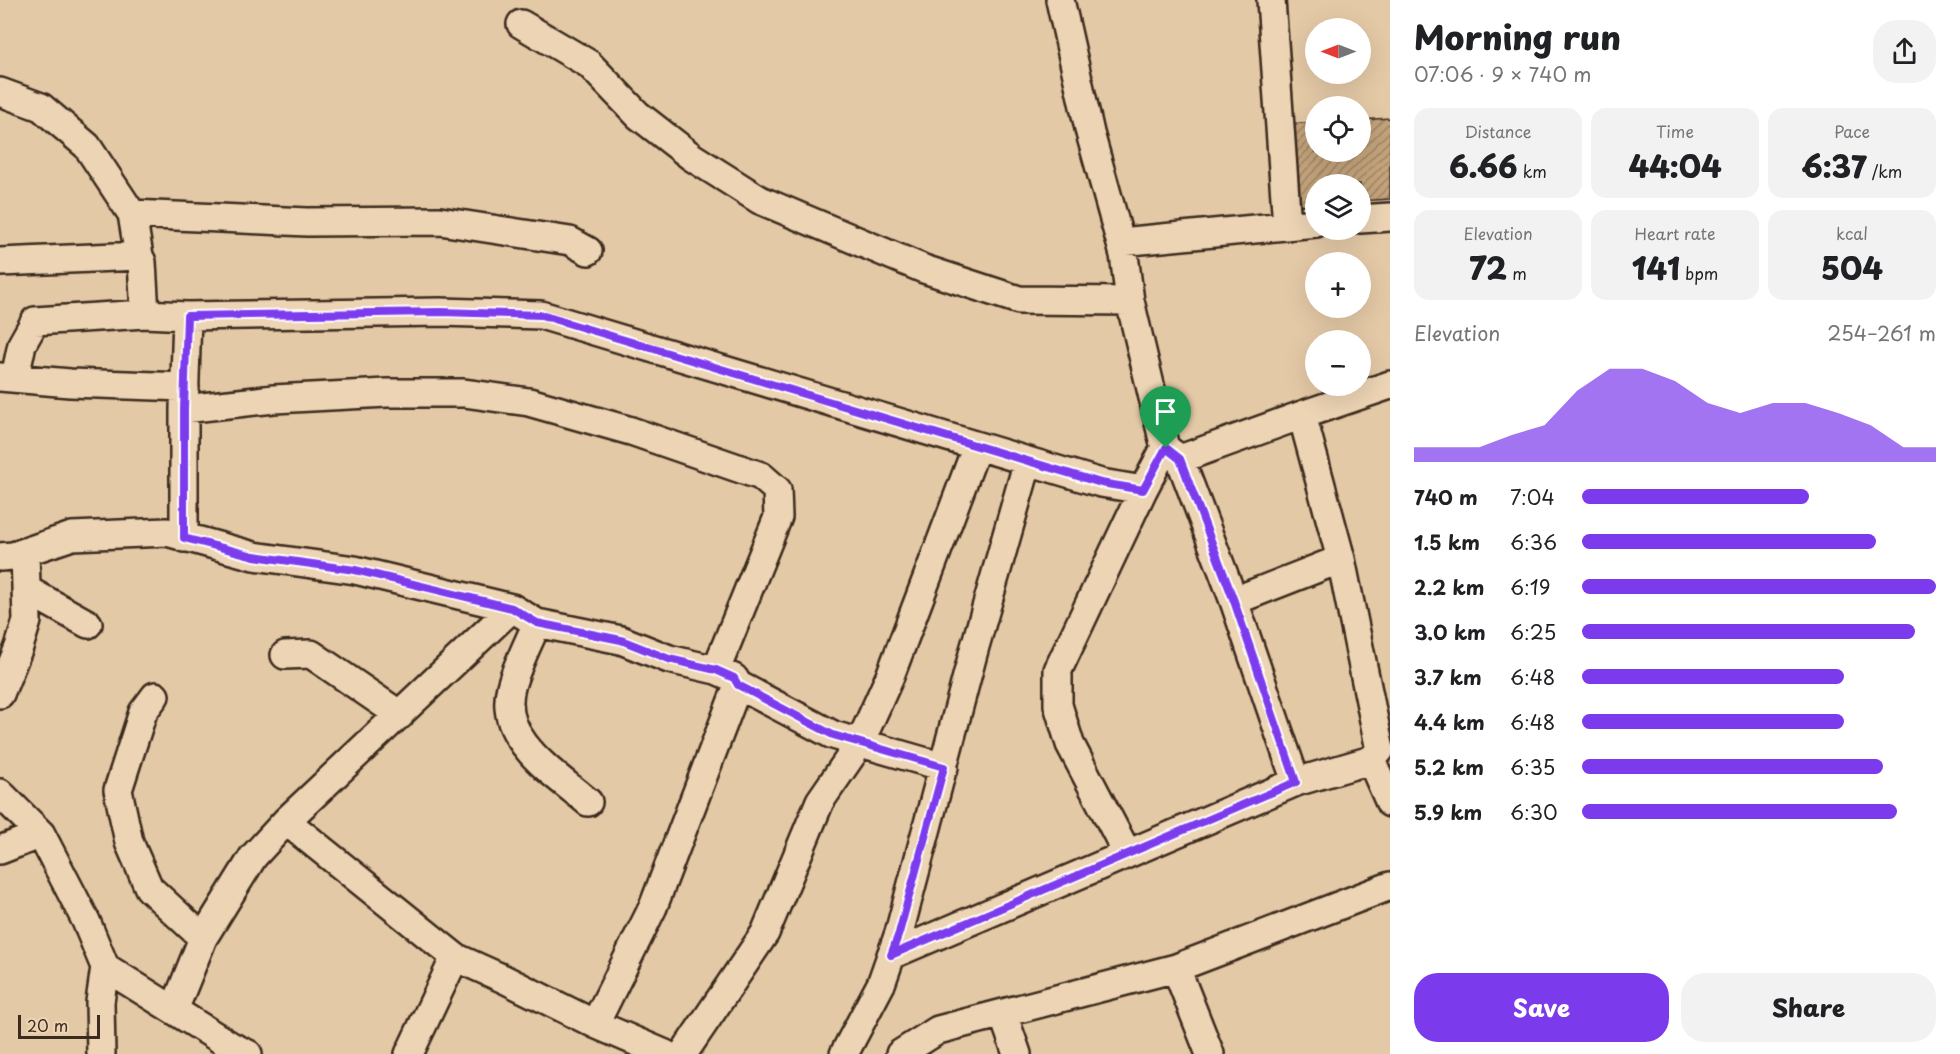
<!DOCTYPE html>
<html lang="en">
<head>
<meta charset="utf-8">
<style>
  body { margin:0; font-family:"Playpen Sans",sans-serif; background:#f2f2f2; color:#202124; height:100vh; display:flex; flex-direction:column; font-size:22px; white-space:nowrap }
  * { box-sizing:border-box; margin:0 }
  p { font-size:20px; color:#757577 }
  .icon { flex:none; width:33px; height:33px; fill:none; stroke:currentColor; stroke-width:2; stroke-linecap:round; stroke-linejoin:round }
  .map { position:relative; flex:1; overflow:hidden }
  .side { display:flex; flex-direction:column; background:#fff; width:570px }
  .side>* { flex:none }
  .needle { width:39px; rotate:270deg }
  .tools { position:absolute; left:1305px; top:18px; display:grid; gap:12px }
  .tools a { display:grid; place-items:center; width:66px; height:66px; border-radius:50%; background:#fff; box-shadow:0 6px 24px #0002; font-size:30px }
  .scale { position:absolute; left:18px; bottom:15px; width:82px; box-sizing:border-box; padding-left:6px; border:3px solid #3b2a1e; border-top:0; font-size:16px; line-height:21px; white-space:nowrap; color:#3b2a1e; -webkit-text-stroke:4px #ecd4b4; paint-order:stroke }
  .pin { position:absolute; display:grid; place-items:center; width:51px; height:51px; color:#fff; margin:-62px -26px; border-radius:50% 50% 50% 0; rotate:-45deg; box-shadow:0 0 6px #0007 }
  .pin .icon { rotate:45deg }
  .round { display:grid; place-items:center; flex:none; width:63px; height:63px; border-radius:24px; background:#f2f2f2 }
  .summary { display:flex; align-items:center; justify-content:space-between; height:102px; padding:0 24px }
  h1 { font-size:33px; font-weight:800; line-height:45px }
  .stats { display:grid; grid-template-columns:repeat(3,1fr); gap:9px; height:102px; padding:6px 24px }
  .stats div { display:grid; align-content:center; border-radius:15px; background:#f2f2f2; text-align:center }
  .stats b { font-size:30px; font-weight:800 }
  .stats small { font-size:16px; font-weight:400 }
  .stats p { font-size:16px }
  .chart { height:168px; padding:12px 24px }
  .chart p { display:flex; justify-content:space-between }
  .chart svg { width:100%; height:108px; margin-top:6px; fill:#7c3aed; opacity:.7 }
  .button { display:flex; gap:12px; margin-top:auto; padding:12px 24px }
  .button a { flex:1; height:69px; border-radius:24px; background:#7c3aed; color:#fff; font-size:24px; font-weight:800; line-height:69px; text-align:center }
  .button a+a { background:#f2f2f2; color:#202124 }
  ul { padding:0 24px; list-style:none; font-size:20px }
  li { display:grid; grid-template-columns:96px 72px 1fr; align-items:center; height:45px }
  li i { height:15px; border-radius:8px; background:#7c3aed }
  main { display:flex; flex:1; min-height:0 }
  .map>svg:first-child { display:block }
</style>
</head>
<body>
<main>
<div class="map">
<svg width="1390" height="1054" viewBox="0 0 1390 1054">
  <defs>
    <pattern id="building-hatch" width="6" height="6" patternUnits="userSpaceOnUse" patternTransform="scale(1.5)"><rect width="6" height="6" fill="#c3a37b"/><path d="M-1 1l2-2M0 6l6-6M5 7l2-2" fill="none" stroke="#a08564"/></pattern>
  </defs>
  <rect width="100%" height="100%" fill="#e4c9a6"/>
  <filter id="ink" filterUnits="userSpaceOnUse"><feTurbulence type="fractalNoise" baseFrequency=".0167" numOctaves="2"/><feDisplacementMap in="SourceGraphic" scale="12" xChannelSelector="R" yChannelSelector="G"/><feConvolveMatrix kernelMatrix="1 2 1 2 8 2 1 2 1" color-interpolation-filters="sRGB"/></filter>
  <g filter="url(#ink)">
    <path fill="url(#building-hatch)" stroke="#3b2a1e" stroke-width="1.5" d="M1390,118V199L1360,201V184H1316V205L1293,206L1287,124L1316,122V152H1360V120Z"/>
    <g fill="none" stroke-linecap="round" stroke-linejoin="round">
      <g stroke="#3b2a1e" stroke-width="32">
        <path id="minor" d="M1060,0L1090,133L1124,255L1130,301L1165,448L1180,459L1302,415L1390,385
          M1271,0L1287,226
          M521,24L589,64L638,115L692,157L760,200L924,269L1019,300L1130,301
          M0,92L41,107L87,146L132,214L139,256L142,262L145,314
          M132,214L307,222L440,221L570,241L588,251
          M1360,219L1390,217
          M1121,242L1316,223
          M0,262L139,256
          M0,377L70,383L185,387
          M15,377L22,344L35,321L145,314L187,316L440,312L541,315L1101,483L1143,490L1165,448
          M184,409L274,399L387,393H464L529,402L631,431L761,476L777,490L778,517L716,670
          M1180,459L1234,601L1296,782
          M184,538V409L187,316
          M0,557L13,556L72,536L167,532L254,556L355,570L512,608L537,623L621,640L669,659L716,670L734,678L738,685L833,735L944,767
          M27,590L88,624
          M1234,601L1341,559
          M537,623C529,642 516,667 511,687C497,739 554,773 588,802
          M285,655L311,654L400,715
          M0,694L19,647L27,621L25,552
          M155,696L143,712L118,790L129,842L149,888L203,938
          M1371,760L1390,803
          M0,793L41,834L86,921L105,967L231,1046L248,1054
          M286,821L455,957L504,979L595,1024L665,1054
          M0,850L41,834
          M1127,853L1070,744L1058,705V670L1143,490
          M891,955L1296,782L1371,760L1380,750L1341,559L1302,415
          M1176,968L1210,1054
          M174,1010L203,938L253,857L286,821L512,608
          M1003,1014L1017,1054
          M595,1024L653,907L738,685
          M101,1054L100,1002L105,967
          M409,1054L455,957
          M683,1054L765,933L820,801L860,743L890,676L977,446
          M844,1054L881,984L899,933L974,650L1028,461
          M900,1054L938,1030L1176,968L1390,886"/>
      </g>
      <use href="#minor" stroke="#ecd4b4" stroke-width="27"/>
    </g>
  </g>
  <g fill="none" stroke-linecap="round" stroke-linejoin="round" filter="url(#ink)">
    <g stroke="#fff" stroke-width="12">
      <path id="route" d="M440,312L541,315L1101,483L1143,490L1166,448L1180,459L1234,601L1296,782L891,955L899,933L944,767L833,735L738,685L734,678L716,670L669,659L621,640L537,623L512,608L355,570L254,556L184,538V409L187,316Z"/>
    </g>
    <use href="#route" stroke="#7c3aed" stroke-width="8"/>
  </g>
</svg>
<div class="tools">
<a><svg class="needle" viewBox="-14 -14 28 28"><path d="M0-13l5 13h-10z" fill="#e53935"/><path d="M0 13l5-13h-10z" fill="#757577"/></svg></a>
<a><svg class="icon" aria-label="locate" viewBox="0 0 24 24"><circle cx="12" cy="12" r="6"/><path d="M12 2v4M12 18v4M2 12h4M18 12h4"/></svg></a>
<a><svg class="icon" aria-label="layers" viewBox="0 0 24 24"><path d="M12 4l9 5-9 5-9-5zM3 14l9 5 9-5"/></svg></a>
<a>+</a>
<a>−</a>
</div>
<div class="scale">20 m</div>
<div class="pin" style="left:1166px;top:448px;background:#1e9e55"><svg class="icon" aria-label="arrive" viewBox="0 0 24 24"><path d="M6 21V4h12l-3 4 3 4H6"/></svg></div>
</div>
<section class="side">
<div class="summary"><div><h1>Morning run</h1><p>07:06 · 9 × 740 m</p></div><a class="round"><svg class="icon" aria-label="share" viewBox="0 0 24 24"><path d="M12 15V3M7 8l5-5 5 5M5 13v7h14v-7"/></svg></a></div>
<div class="stats">
<div><p>Distance</p><b>6.66<small> km</small></b></div>
<div><p>Time</p><b>44:04</b></div>
<div><p>Pace</p><b>6:37<small> /km</small></b></div>
</div>
<div class="stats">
<div><p>Elevation</p><b>72<small> m</small></b></div>
<div><p>Heart rate</p><b>141<small> bpm</small></b></div>
<div><p>kcal</p><b>504</b></div>
</div>
<div class="chart"><p><span>Elevation</span>254–261 m</p>
<svg viewBox="0 0 160 44" preserveAspectRatio="none"><path d="M0 44V38L10 38L20 38L30 33L40 29L50 15L60 6L70 6L80 11L90 20L100 24L110 20L120 20L130 24L140 29L150 38L160 38V44z"/></svg>
</div>
<ul>
<li><b>740 m</b>7:04<i style="width:64%"></i></li>
<li><b>1.5 km</b>6:36<i style="width:83%"></i></li>
<li><b>2.2 km</b>6:19<i style="width:100%"></i></li>
<li><b>3.0 km</b>6:25<i style="width:94%"></i></li>
<li><b>3.7 km</b>6:48<i style="width:74%"></i></li>
<li><b>4.4 km</b>6:48<i style="width:74%"></i></li>
<li><b>5.2 km</b>6:35<i style="width:85%"></i></li>
<li><b>5.9 km</b>6:30<i style="width:89%"></i></li>
</ul>
<div class="button"><a>Save</a><a>Share</a></div>
</section>
</main>
</body>
</html>
